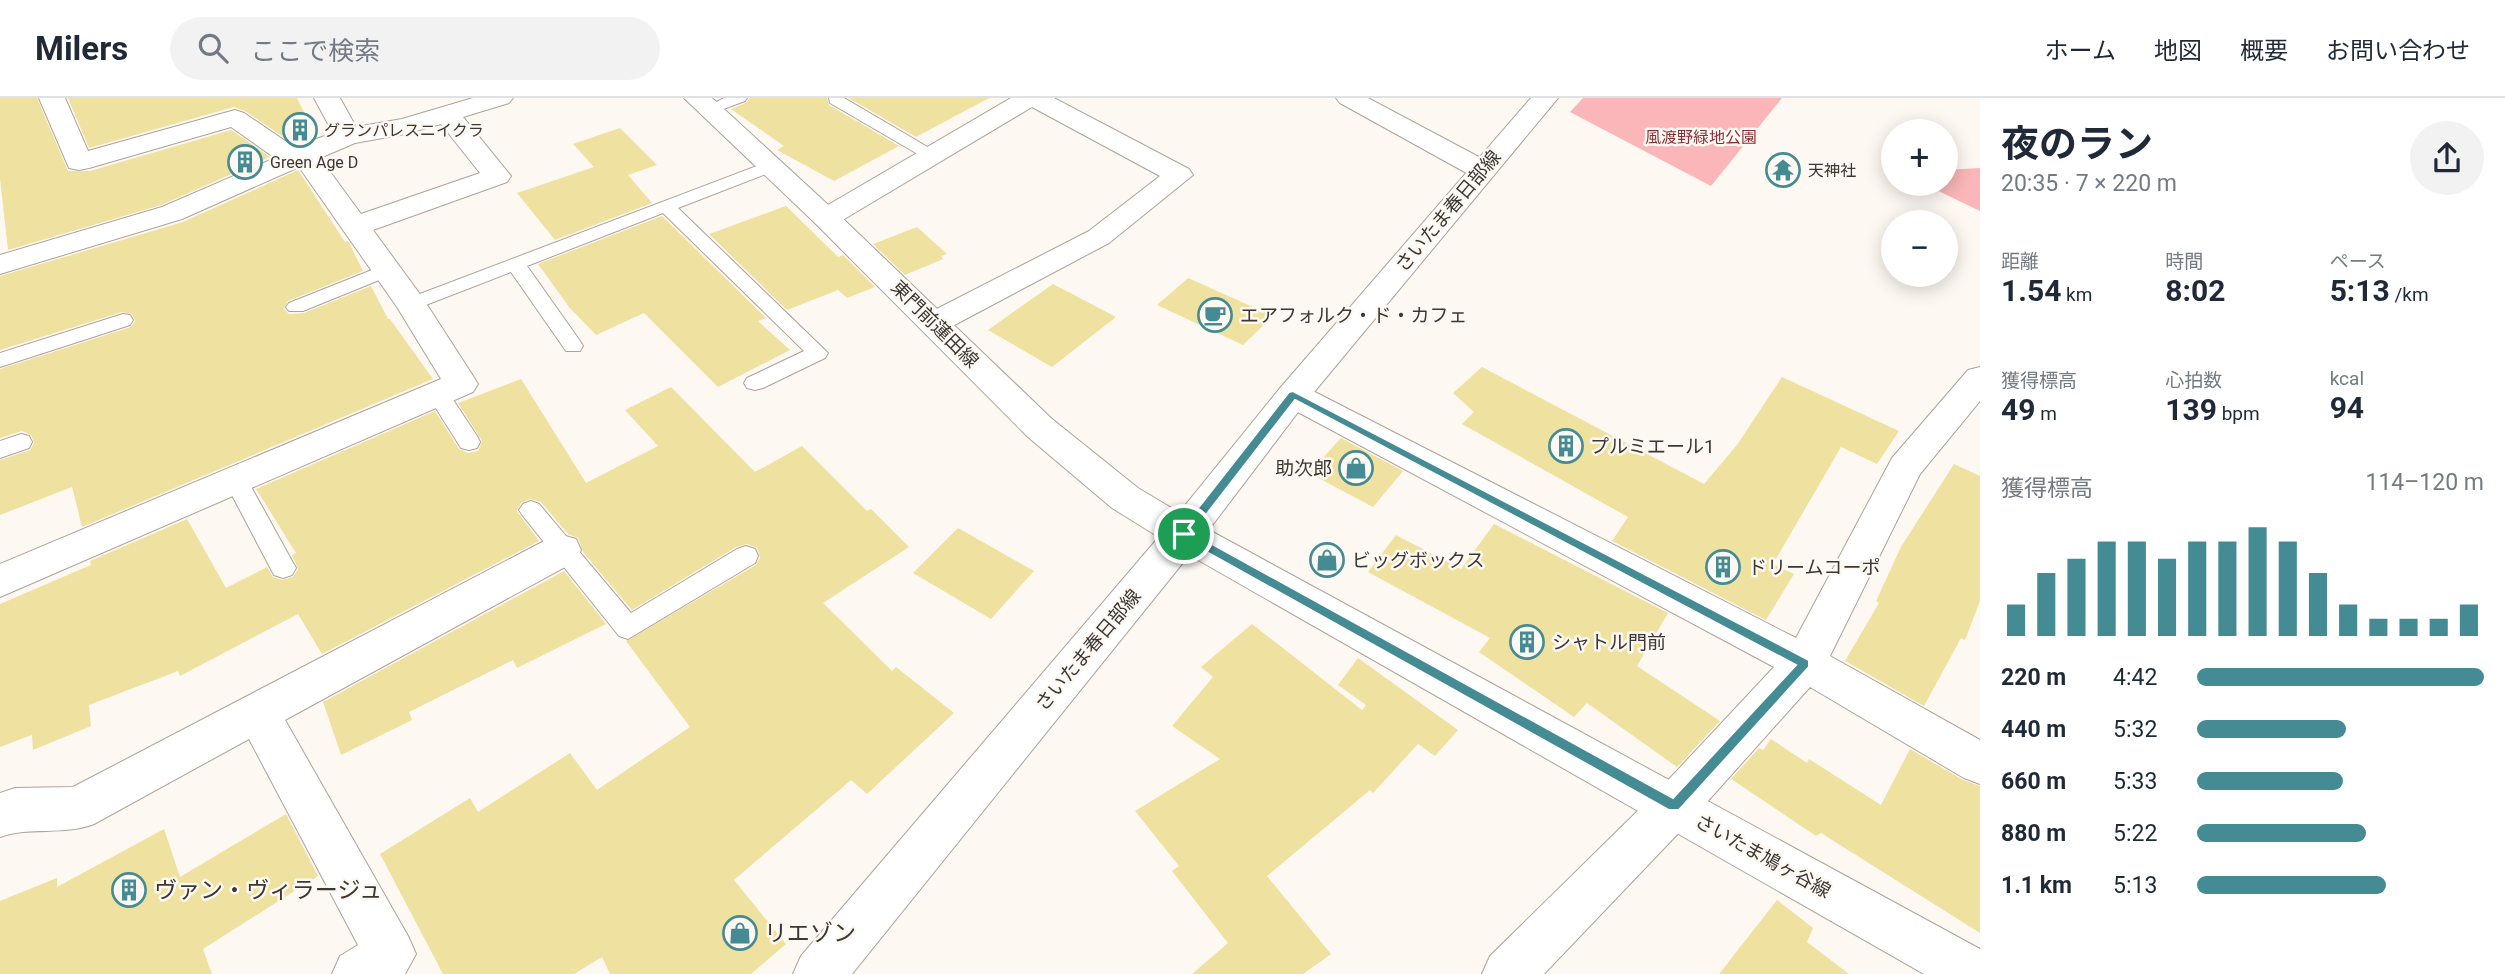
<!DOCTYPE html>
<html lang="ja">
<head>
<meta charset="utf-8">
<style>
  body { margin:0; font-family:Roboto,"Noto Sans JP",sans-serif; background:#f2f2f3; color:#1f2937; height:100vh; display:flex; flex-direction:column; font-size:26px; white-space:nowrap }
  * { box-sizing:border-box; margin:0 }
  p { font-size:23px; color:#747a83 }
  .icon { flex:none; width:38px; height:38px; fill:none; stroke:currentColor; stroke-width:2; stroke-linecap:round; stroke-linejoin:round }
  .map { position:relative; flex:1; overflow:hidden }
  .sheet { display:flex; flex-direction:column; background:#fff; width:525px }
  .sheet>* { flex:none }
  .fabs { position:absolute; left:1881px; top:21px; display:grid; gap:14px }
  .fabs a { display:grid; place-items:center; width:77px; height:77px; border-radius:50%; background:#fff; box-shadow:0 4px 18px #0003; font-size:35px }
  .pin { position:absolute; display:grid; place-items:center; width:60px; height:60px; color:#fff; margin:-30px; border:4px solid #fff; border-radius:50%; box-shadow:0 2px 7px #0007 }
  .round { display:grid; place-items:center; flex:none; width:74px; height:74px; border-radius:37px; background:#f2f2f3 }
  .head { display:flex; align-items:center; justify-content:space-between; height:119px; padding:0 21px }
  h1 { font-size:38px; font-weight:700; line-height:52px }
  .figures { display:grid; grid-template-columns:repeat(3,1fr); gap:10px; height:119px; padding:7px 21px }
  .figures div { display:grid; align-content:center }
  .figures b { font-size:30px; font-weight:700 }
  .figures small { font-size:19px; font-weight:400 }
  .figures p { font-size:19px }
  .chart { height:196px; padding:14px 21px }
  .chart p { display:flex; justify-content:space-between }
  .chart svg { width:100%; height:126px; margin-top:7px; stroke:#448b94; stroke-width:6 }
  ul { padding:0 21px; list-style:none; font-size:23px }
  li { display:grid; grid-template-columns:112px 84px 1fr; align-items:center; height:52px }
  li i { height:18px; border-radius:9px; background:#448b94 }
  header { display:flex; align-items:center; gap:42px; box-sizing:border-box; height:98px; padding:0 35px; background:#fff; border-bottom:2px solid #e0e1e3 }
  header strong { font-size:33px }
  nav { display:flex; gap:38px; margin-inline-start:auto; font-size:24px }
  .search { width:490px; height:63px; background:#f2f2f3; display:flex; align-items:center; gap:18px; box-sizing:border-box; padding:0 24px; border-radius:38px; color:#747a83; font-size:26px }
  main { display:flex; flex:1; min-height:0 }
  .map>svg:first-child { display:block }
</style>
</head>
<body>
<header>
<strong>Milers</strong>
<div class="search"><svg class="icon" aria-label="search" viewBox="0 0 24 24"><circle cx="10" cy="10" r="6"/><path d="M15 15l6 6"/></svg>ここで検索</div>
<nav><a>ホーム</a><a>地図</a><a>概要</a><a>お問い合わせ</a></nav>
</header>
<main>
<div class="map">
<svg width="1980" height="876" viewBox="0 0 1980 876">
  <rect width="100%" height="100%" fill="#fef8f2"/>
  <path fill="#fab6b8" d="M1583,0H1782L1711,88L1570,14Z
    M1980,70V113L1924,86H1946V72Z"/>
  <path fill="#efe19f" d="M0,0H37L68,73H90L231,32L270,59L161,107L8,152L0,81Z
    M68,0H297L316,38L294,46L245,13L234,9L89,50Z
    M750,0H827L829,7L899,48L834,83L777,52L784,48L731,11L746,5Z
    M849,0H989L916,39Z
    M620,30L657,67L628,77L652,105L555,142L517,95L594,69L573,46Z
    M298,72L345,144L348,143L363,173L288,203L284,211L289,216L304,215L371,188L388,221H390L433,281L82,429L72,389L0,417V362L30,352L34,345L31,337L22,333L0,340V271L131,229L135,223L132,216L122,214L0,252V178L183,124Z
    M786,108L838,159L843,157L875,189L847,200L838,192L787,212L709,136Z
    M662,118L766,220L758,223L790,252L718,289L644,215L596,237L569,209L538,166Z
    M917,129L947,156L941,158L943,161L905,177L873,146Z
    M1188,180L1273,218L1243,247L1157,207Z
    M1053,186L1116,219L1052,269L988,232Z
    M1482,269L1704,386L1737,347L1782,279L1899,333L1877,366L1841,349L1773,466L1794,476L1766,522L1612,443L1628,419L1462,326L1474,314L1453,295Z
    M521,281L586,385L658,348L625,312L671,289L755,374L802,348L867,413L871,411L909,449L823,505L892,573L896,569L954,615L867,696L851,682L734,782L786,846L751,876H610L602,859L574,876H443L380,756L470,700L478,714L570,655L597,692L690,629L626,543L756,467L760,459L757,450L747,446L736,449L632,512L583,454L578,440L568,436L541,404L530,401L521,405L517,413L539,443L322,556L298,516L180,578L178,573L89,607L91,628L33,652L32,637L0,649V506L91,467L90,463L187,421L226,490L267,469L273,479L282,482L293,479L298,471L292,457L296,455L256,391L435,313L459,351L468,355L478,353L482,343L458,305Z
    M1341,340L1403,373L1373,409L1309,375Z
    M1954,366L1980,378V503L1965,542L1961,540L1924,608L1845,563L1879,505L1876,503L1901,449Z
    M1494,426L1668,515L1637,568L1720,623L1677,669L1587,605L1574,619L1479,554L1490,540L1368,474L1396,437L1461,471Z
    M958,430L1034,473L991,521L913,475Z
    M564,473L606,526L517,570L513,562L409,614L412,622L341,657L323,604Z
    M1252,526L1362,612L1366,607L1338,587L1358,560L1458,632L1435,658L1418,646L1373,695L1370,692L1267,778L1331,856L1303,876H1192L1228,845L1172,773L1179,768L1135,713L1220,661L1172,628L1213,579L1201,569Z
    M1771,641L1807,665L1809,661L1881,707L1910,651L1963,682L1980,688V835L1821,735L1816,738L1731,681L1759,650L1763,652Z
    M286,716L318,778L203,851L212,876H0V803L57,780V789L164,731L180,779Z
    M1777,802L1813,830L1807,844L1849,876H1719Z"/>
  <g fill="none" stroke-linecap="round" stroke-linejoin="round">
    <g stroke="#aca399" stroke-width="2">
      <path id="lane" d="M724,0H747L745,3L710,16L702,11Z
        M829,0H844L943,58L940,62H928L830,5Z
        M770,63L779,68L776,72L678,110L828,255L825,260L763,290L755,292L747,290L744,285L747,280L804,253L663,115L527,168L580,243L583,248L580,253H566L511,174L418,210H404L401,206L404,202Z
        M387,166L397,172L394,176L303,213H289L286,209L289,205Z
        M123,216L130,217L133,222L130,227L0,269V255Z
        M438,289L446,291L477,338L480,344L477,350L469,352L461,350L427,296L430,291Z
        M21,336L29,338L32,344L29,350L0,360V343Z
        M236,373L244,376L292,463L296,470L292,477L283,480L274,477L224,382L228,376Z
        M531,403L539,406L631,515L737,451L746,448L755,451L758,458L755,465L628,541L619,538L523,418L519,412L523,406Z"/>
    </g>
    <g stroke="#aca399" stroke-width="2">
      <path id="street" d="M39,0H65L88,53L235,12L244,15L294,49L333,35L314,0H340L356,29L402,21L473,0H513L509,5L463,19L511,78L507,84L373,132L422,199L473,278L478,286L473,294L0,499V466L441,281L397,209L299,69L182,121L0,176V157L162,109L275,60L231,29L89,70L79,72L69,70ZM441,26L480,75L361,116L320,60L355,45L405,36Z
        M1011,0H1054L1189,71L1193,77L1109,145L945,232L934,235L923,232L918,225L923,218L1089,133L1160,78L1032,9L836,126L826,129L816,126L812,120L816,114Z
        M1980,269V303L1920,376L1830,558L1980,642V686L1964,680L1810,589L1690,723L1544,876H1482L1490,858L1658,693L1774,569L1281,305L1276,297L1281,289L1293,285L1305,289L1796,540L1892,360L1968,272Z
        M562,437L576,441L581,452L576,463L285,622L408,838L416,856L405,876H332L340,858L358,847L249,641L94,726C63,738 31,728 0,739V695L15,690L73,689L548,441Z"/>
    </g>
    <g stroke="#aca399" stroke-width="2">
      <path id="secondary" d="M684,0H712L836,114L1052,321L1138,390L1198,426L1980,851V876H1924L1170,446L1112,410L1028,339L816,126Z
        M1336,0H1368L1492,66L1496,72L1492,78L1482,80L1472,78L1340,5Z"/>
    </g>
    <g stroke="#aca399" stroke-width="2">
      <path id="primary" d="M1531,0H1558L1305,305L1198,446L852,876H793L801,858L1170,426L1281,289Z"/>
    </g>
    <use href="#lane" fill="#fff" fill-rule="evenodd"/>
    <use href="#street" fill="#fff" fill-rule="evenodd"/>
    <use href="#secondary" fill="#fff" fill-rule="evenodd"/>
    <use href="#primary" fill="#fff" fill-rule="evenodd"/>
  </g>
  <path fill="#448b94" stroke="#fff" stroke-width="2" fill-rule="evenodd" d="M1293,293L1809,562V569L1679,712H1669L1180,439V433L1289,294ZM1295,302L1796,567L1673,700L1192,435Z"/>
  <defs>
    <g id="building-ring" transform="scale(1.75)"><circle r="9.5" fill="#fef8f2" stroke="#448b94" stroke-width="1.5"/><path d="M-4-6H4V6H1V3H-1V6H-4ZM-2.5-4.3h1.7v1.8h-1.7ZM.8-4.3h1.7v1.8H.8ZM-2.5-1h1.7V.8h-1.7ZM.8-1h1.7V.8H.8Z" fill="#448b94"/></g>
    <g id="temple-ring" transform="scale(1.75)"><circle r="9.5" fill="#fef8f2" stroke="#448b94" stroke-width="1.5"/><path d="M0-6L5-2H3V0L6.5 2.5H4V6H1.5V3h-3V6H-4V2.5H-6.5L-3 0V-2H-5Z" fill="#448b94"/></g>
    <g id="cafe-ring" transform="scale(1.75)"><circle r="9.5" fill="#fef8f2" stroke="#448b94" stroke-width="1.5"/><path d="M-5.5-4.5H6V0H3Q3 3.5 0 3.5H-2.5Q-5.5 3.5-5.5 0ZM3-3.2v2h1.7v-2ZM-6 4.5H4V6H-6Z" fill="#448b94"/></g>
    <g id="shop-ring" transform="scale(1.75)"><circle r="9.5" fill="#fef8f2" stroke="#448b94" stroke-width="1.5"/><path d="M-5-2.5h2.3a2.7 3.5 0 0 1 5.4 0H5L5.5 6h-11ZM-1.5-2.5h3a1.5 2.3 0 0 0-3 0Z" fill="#448b94"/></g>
  </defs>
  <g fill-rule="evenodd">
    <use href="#building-ring" x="300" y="32"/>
    <use href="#building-ring" x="245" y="64"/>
    <use href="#temple-ring" x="1783" y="72"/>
    <use href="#cafe-ring" x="1215" y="217"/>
    <use href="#building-ring" x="1566" y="348"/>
    <use href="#shop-ring" x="1356" y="370"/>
    <use href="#shop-ring" x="1327" y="462"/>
    <use href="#building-ring" x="1723" y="469"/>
    <use href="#building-ring" x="1527" y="544"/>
    <use href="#building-ring" x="129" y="792"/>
    <use href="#shop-ring" x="740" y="835"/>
  </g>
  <g text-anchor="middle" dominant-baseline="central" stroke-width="5" stroke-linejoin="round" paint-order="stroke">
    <g font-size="16" fill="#3b3733" stroke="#fef8f2" text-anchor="start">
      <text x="324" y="32">グランパレスニイクラ</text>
      <text x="270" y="64">Green Age D</text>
      <text x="1808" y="72">天神社</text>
    </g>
    <g font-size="16" fill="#843039" stroke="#fef8f2">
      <text x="1701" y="39">風渡野緑地公園</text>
    </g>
    <g font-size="19" fill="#3b3733" stroke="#fef8f2">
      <text transform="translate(1448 113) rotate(-50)">さいたま春日部線</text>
      <text transform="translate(935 226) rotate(45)">東門前蓮田線</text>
      <text transform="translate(1088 552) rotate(-50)">さいたま春日部線</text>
      <text transform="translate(1763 758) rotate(29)">さいたま鳩ヶ谷線</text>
    </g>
    <g font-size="19" fill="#3b3733" stroke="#fef8f2" text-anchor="start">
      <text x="1240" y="217">エアフォルク・ド・カフェ</text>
      <text x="1590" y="348">プルミエール1</text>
      <text x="1332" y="370" text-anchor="end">助次郎</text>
      <text x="1352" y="462">ビッグボックス</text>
      <text x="1748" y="469">ドリームコーポ</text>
      <text x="1552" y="544">シャトル門前</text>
    </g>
    <g font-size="23" fill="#3b3733" stroke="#fef8f2" text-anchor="start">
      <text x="154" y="792">ヴァン・ヴィラージュ</text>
      <text x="764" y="835">リエゾン</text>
    </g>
  </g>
</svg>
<div class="fabs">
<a>+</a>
<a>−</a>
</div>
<div class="pin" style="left:1184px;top:436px;background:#1e9e55"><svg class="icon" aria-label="arrive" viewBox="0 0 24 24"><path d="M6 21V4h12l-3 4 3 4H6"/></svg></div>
</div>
<section class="sheet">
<div class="head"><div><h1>夜のラン</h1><p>20:35 · 7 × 220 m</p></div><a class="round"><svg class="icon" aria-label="share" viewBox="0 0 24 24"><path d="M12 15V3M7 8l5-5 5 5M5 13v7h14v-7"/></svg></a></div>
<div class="figures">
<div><p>距離</p><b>1.54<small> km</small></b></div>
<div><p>時間</p><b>8:02</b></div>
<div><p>ペース</p><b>5:13<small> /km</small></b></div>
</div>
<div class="figures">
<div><p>獲得標高</p><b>49<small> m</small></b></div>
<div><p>心拍数</p><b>139<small> bpm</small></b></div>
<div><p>kcal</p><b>94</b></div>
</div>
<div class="chart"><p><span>獲得標高</span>114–120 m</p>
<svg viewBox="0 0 160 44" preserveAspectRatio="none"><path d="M5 44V33M15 44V22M25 44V17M35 44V11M45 44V11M55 44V17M65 44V11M75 44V11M85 44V6M95 44V11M105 44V22M115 44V33M125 44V38M135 44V38M145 44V38M155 44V33"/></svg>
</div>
<ul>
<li><b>220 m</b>4:42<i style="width:100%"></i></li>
<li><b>440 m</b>5:32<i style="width:52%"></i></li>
<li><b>660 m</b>5:33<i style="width:51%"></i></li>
<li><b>880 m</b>5:22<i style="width:59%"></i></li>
<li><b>1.1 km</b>5:13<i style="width:66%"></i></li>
</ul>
</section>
</main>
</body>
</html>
